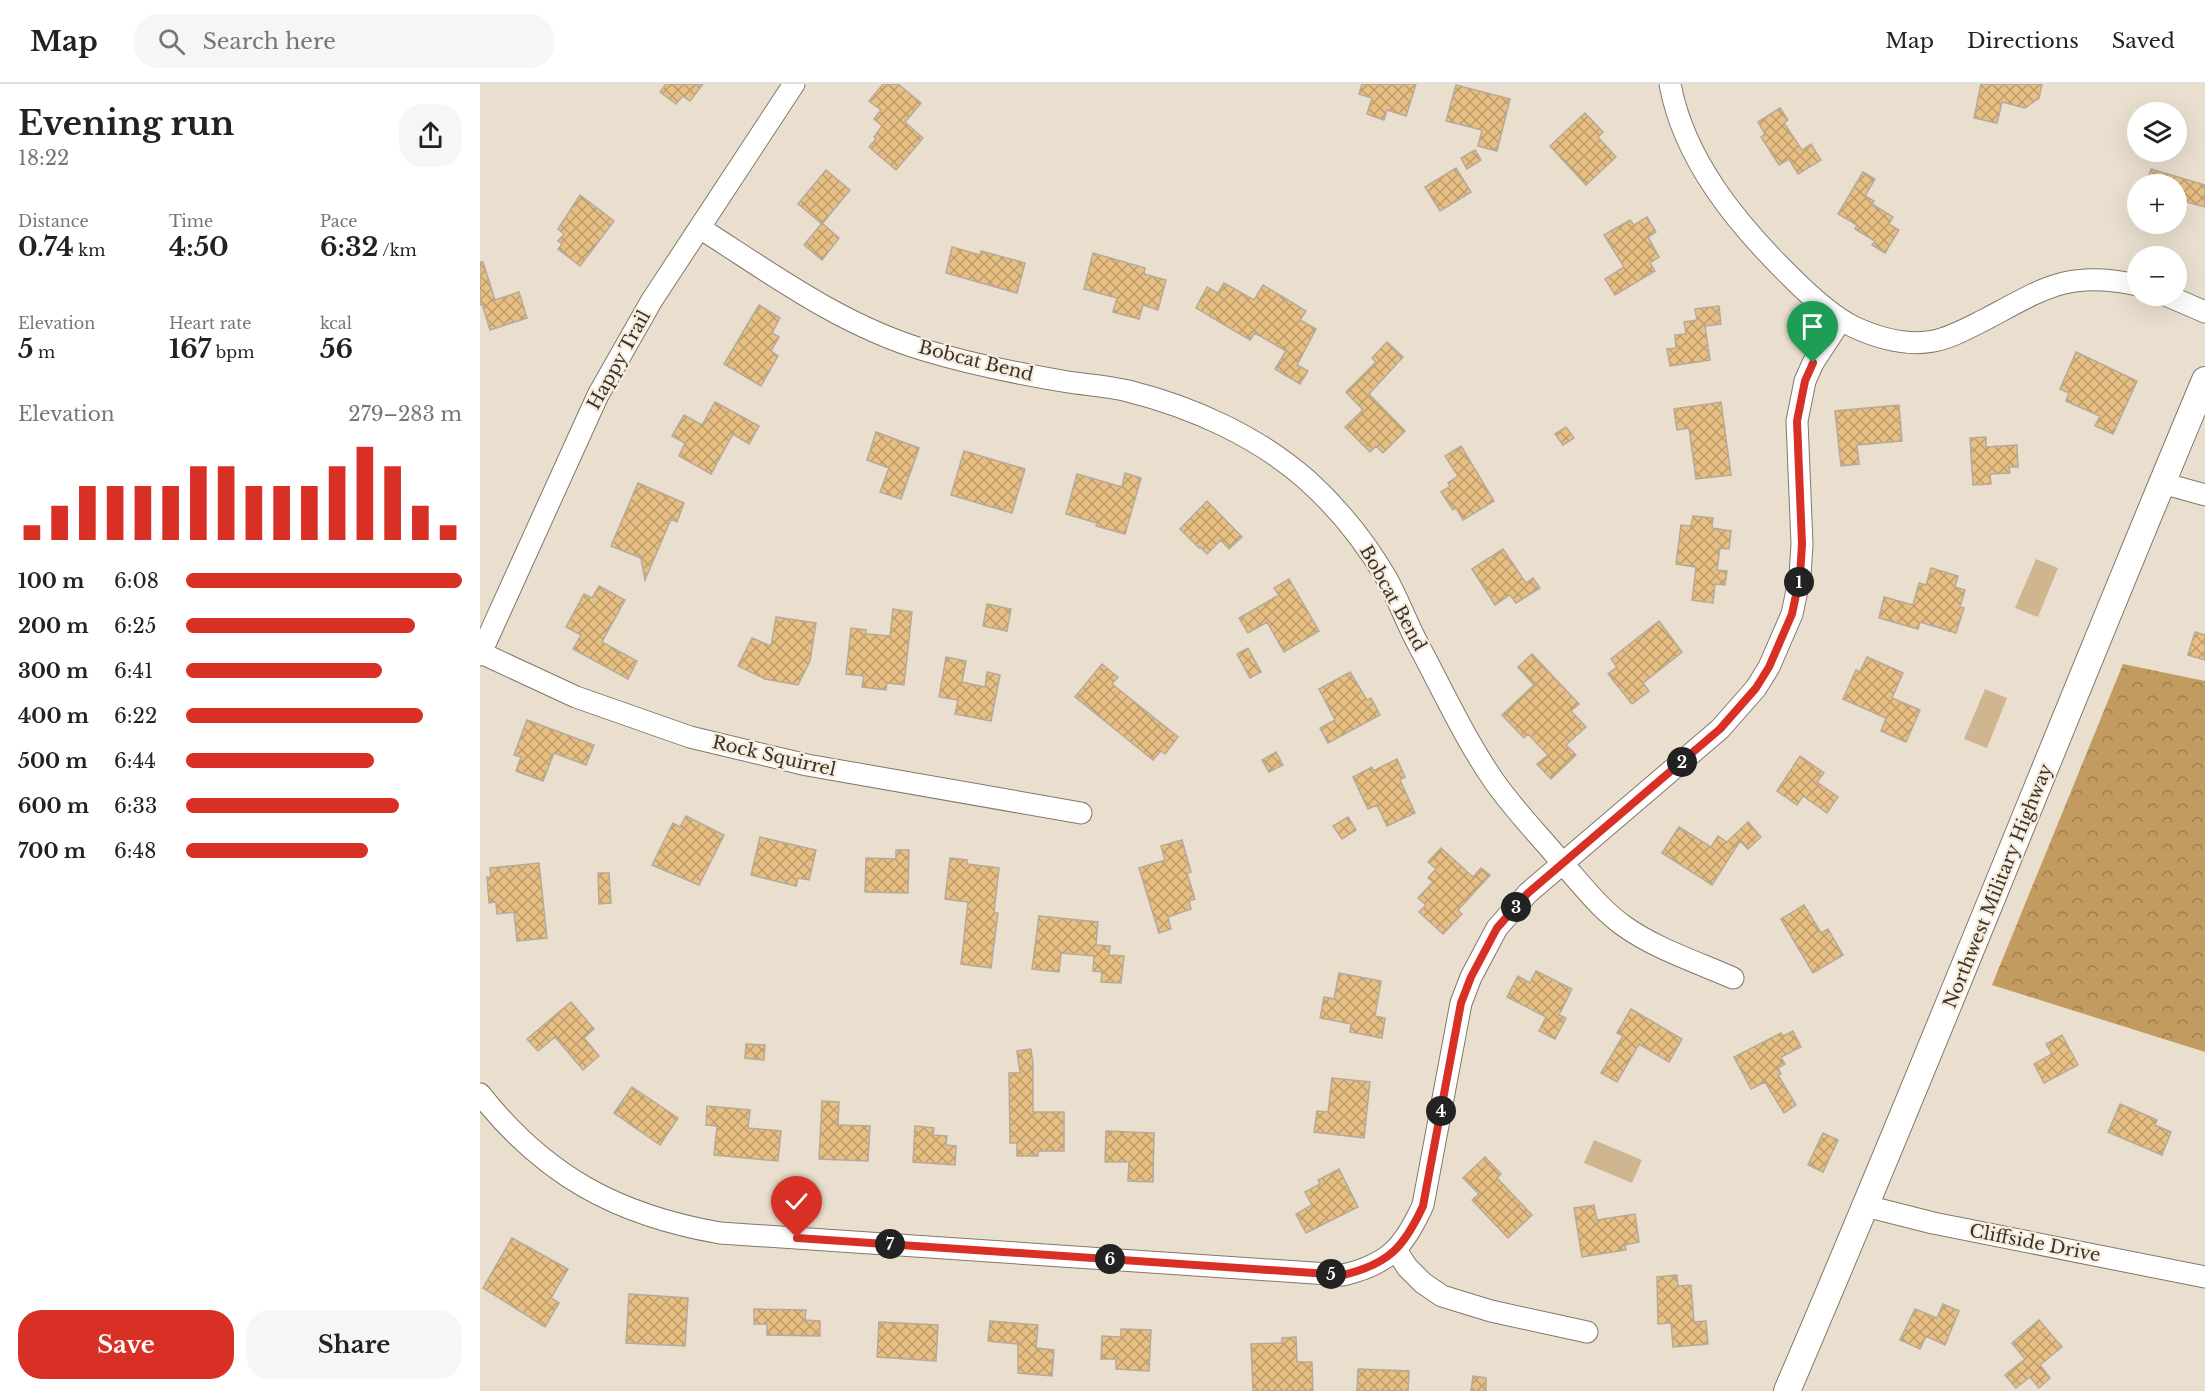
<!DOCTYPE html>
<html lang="en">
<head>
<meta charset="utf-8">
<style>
  body { margin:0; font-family:"Libre Baskerville",serif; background:#f6f6f6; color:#222; height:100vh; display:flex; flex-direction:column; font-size:22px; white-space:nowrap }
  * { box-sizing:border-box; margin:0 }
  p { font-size:20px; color:#767676 }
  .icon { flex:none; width:33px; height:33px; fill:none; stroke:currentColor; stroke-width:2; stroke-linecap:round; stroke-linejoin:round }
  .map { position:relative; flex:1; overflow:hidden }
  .side { display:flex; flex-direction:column; background:#fff; width:480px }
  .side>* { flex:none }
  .tools { position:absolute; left:1647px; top:18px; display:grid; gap:12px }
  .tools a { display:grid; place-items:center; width:60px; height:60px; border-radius:50%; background:#fff; box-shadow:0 6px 24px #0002; font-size:30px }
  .pin { position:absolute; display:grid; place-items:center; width:51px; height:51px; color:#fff; margin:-62px -26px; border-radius:50% 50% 50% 0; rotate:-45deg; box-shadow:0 0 6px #0007 }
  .pin .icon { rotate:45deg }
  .km { position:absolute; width:30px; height:30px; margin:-15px; border-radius:50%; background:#222; color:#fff; font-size:16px; line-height:30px; text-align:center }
  .round { display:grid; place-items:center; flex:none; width:63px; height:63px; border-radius:24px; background:#f6f6f6 }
  .summary { display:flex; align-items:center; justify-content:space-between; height:102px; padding:0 18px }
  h1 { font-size:33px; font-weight:800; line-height:45px }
  .figures { display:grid; grid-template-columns:repeat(3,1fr); gap:9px; height:102px; padding:6px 18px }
  .figures div { display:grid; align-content:center }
  .figures b { font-size:26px; font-weight:800 }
  .figures small { font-size:16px; font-weight:400 }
  .figures p { font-size:16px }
  .chart { height:168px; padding:12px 18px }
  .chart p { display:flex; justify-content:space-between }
  .chart svg { width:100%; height:108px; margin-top:6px; stroke:#d93025; stroke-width:6 }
  .cta { display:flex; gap:12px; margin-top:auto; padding:12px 18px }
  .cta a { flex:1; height:69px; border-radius:24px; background:#d93025; color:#fff; font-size:24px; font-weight:800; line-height:69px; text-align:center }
  .cta a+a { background:#f6f6f6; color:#222 }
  ul { padding:0 18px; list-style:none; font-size:20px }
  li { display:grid; grid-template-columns:96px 72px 1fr; align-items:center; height:45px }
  li i { height:15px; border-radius:8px; background:#d93025 }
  header { display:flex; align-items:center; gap:36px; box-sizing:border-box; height:84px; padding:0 30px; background:#fff; border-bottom:2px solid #e0e0e0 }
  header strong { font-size:28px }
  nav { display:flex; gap:33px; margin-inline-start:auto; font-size:21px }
  .search { width:420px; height:54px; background:#f6f6f6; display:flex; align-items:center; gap:15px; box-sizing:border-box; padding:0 21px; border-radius:24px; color:#767676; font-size:22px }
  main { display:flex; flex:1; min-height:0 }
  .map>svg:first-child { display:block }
</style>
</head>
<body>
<header>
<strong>Map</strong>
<div class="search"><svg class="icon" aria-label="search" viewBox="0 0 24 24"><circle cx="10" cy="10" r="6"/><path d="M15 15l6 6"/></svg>Search here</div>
<nav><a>Map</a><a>Directions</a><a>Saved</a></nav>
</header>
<main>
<section class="side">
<div class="summary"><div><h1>Evening run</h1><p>18:22</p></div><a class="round"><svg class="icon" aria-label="share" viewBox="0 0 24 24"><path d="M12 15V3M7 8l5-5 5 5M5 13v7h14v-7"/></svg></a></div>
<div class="figures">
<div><p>Distance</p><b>0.74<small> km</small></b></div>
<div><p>Time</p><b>4:50</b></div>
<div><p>Pace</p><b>6:32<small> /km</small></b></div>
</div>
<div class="figures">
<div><p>Elevation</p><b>5<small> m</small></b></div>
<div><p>Heart rate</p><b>167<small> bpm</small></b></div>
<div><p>kcal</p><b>56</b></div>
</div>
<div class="chart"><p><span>Elevation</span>279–283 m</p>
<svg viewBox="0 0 160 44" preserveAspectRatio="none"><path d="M5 44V38M15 44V30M25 44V22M35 44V22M45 44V22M55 44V22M65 44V14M75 44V14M85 44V22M95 44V22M105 44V22M115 44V14M125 44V6M135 44V14M145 44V30M155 44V38"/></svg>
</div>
<ul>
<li><b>100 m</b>6:08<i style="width:100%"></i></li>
<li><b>200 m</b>6:25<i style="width:83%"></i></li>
<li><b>300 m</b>6:41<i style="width:71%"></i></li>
<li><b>400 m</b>6:22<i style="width:86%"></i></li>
<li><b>500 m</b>6:44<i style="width:68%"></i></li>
<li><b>600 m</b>6:33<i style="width:77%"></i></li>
<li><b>700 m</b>6:48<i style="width:66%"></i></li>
</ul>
<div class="cta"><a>Save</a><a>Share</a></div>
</section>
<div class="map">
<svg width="1725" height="1307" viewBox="0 0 1725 1307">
  <defs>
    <pattern id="forest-crowns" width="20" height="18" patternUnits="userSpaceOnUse" patternTransform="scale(1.5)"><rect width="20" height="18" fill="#c29b60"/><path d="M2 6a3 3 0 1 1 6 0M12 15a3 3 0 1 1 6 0" fill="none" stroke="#9f7f50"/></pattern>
    <pattern id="building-cross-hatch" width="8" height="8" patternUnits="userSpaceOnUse" patternTransform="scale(1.5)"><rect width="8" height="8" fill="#e8bf83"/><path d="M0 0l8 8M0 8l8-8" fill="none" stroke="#bd9c6c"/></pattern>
  </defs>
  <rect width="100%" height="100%" fill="#eadfcf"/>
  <path fill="#d0b690" d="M1556,475L1578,484L1558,533L1535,524Z
    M1505,605L1527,614L1507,664L1484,655Z
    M1114,1056L1162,1076L1152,1099L1104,1079Z"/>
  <path fill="url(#forest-crowns)" d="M1643,580L1725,597V968L1512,901Z"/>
  <path fill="url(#building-cross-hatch)" stroke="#b5aa9a" stroke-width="1.5" d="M186,0H223L210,17L203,12L196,20L180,8Z
    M403,0H418L441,19L425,38L443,54L416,86L389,63L396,55L394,53L402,42L394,35L401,26L389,17Z
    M882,0H936L926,32L907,26L904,36L887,30L892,14L879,10Z
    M1501,0H1562L1559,14L1545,24L1522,18L1517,39L1494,34Z
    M976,1L1030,15L1017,67L998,62L1002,46L966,37Z
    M1300,24L1308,36L1304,39L1322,66L1331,60L1341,76L1318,90L1309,75L1299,81L1281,53L1285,50L1278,38Z
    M1105,29L1123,48L1118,53L1136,73L1106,101L1070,62Z
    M995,66L1001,76L987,85L981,74Z
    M976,84L991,108L960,127L945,103Z
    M1671,85L1725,101V123L1696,115V100H1666Z
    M346,86L370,106L342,140L318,120Z
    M1383,88L1395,95L1385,112L1394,117L1392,120L1413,133L1409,140L1419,146L1405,169L1392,161L1395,157L1375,145L1377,141L1358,130Z
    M100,111L134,137L100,182L78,165L82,160L78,157L84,150L78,145Z
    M1167,133L1176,148L1168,153L1179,173L1170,179L1175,187L1135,211L1125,195L1144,183L1124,151L1150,136L1154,141Z
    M342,139L359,154L342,176L324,161Z
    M472,163L500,171L501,167L545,179L537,209L466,189Z
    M613,169L665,184L664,190L686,196L678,226L663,221L659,235L633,228L637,214L604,205Z
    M0,178H3L15,216L39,208L47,234L10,246L2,220L0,221Z
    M744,199L774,216L783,201L826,227L820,236L836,245L817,281L828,287L820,300L795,285L806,267L775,249L770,256L716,224L727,203L738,209Z
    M279,221L300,234L292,249L299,253L291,267L298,272L281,302L244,280Z
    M1239,222L1241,240L1225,242L1230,276L1190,282L1187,265L1196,264L1195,251L1206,250L1204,238L1217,236L1215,225Z
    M907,258L923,273L889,310L925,347L903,369L896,362L890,368L865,343L883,326L866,308L896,278L892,274Z
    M1596,268L1657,297L1633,350L1615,342L1620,332L1586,317L1589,309L1580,305Z
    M235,318L279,342L269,360L253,350L231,390L199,372L205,359L192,352L204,331L222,341Z
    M1241,318L1251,391L1216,395L1209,344L1197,346L1194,325Z
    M1419,321L1422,357L1377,361L1379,380L1361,382L1355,327Z
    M1086,343L1094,354L1083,361L1075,350Z
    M396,348L439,364L421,415L400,408L409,384L387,376Z
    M1506,353V363L1537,361L1538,383H1529L1530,389L1510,390L1511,400L1493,401L1490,354Z
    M981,362L1014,417L983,436L976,424L973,426L961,408L970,402L968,399L978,392L965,372Z
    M484,367L545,385L532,429L471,411Z
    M645,389L661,394L645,450L616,442L617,439L586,430L597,390L642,403Z
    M158,399L204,419L197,438L191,435L165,496L161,474L131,462Z
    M727,417L762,453L749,465L741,456L727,470L720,463L719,464L700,445Z
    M1213,432L1233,434L1232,444L1251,447L1249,465L1240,464L1237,486L1247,487L1245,501L1235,500L1233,519L1212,516L1216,483L1196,480L1201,441L1211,442Z
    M1023,465L1046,499L1053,494L1060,504L1036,519L1030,511L1015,521L992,485Z
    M1451,484L1478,492L1475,503L1485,506L1480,523L1484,524L1476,549L1440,538L1438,545L1399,534L1404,513L1433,521L1439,499L1446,501Z
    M809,495L839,547L804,568L787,538L768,549L759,534L799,511L794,504Z
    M119,502L145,516L122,558L157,577L148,595L93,565L101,551L86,543L104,510L112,514Z
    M507,520L531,525L527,547L503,542Z
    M413,525L432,528L424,601L407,599L406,606L382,603L384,592L366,590L371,544L386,546V550L410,552Z
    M296,533L336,539L330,577L318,601L285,595L258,582L272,554L291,562Z
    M1179,537L1202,568L1163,599L1169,607L1152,620L1128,590L1137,583L1131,575Z
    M1715,548L1725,551V576L1708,571Z
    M768,564L781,588L770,594L757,570Z
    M1052,570L1099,620L1091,627L1106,643L1086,661L1096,671L1071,695L1057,680L1068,671L1048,650L1044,654L1022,631L1054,601L1038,583Z
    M466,573L486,577L482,598L505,603L507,588L520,591L511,637L475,630L478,616L459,613Z
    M1387,573L1423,589L1412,614L1440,626L1426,658L1401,647L1406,634L1363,615L1376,586L1380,588Z
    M622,580L638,593L632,600L698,653L685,670L681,667L673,676L595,613Z
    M870,588L887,616L891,614L900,631L848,659L840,644L855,636L839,605Z
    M47,636L114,661L106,681L74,669L63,697L36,687L41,673L34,671Z
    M796,668L803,681L789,688L782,676Z
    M1320,672L1344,689L1337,698L1358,713L1347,729L1323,712L1317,721L1297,707Z
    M917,675L925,693L920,696L935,729L907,742L897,721L888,725L873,693L892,683L893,687Z
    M206,732L244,751L219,801L172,781L193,739L200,743Z
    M868,733L876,746L862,755L853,742Z
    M1268,738L1281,753L1268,765L1260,757L1232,801L1182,769L1199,743L1231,763L1238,752L1247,758Z
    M280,753L336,766L329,796L318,794L316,802L271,791Z
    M702,756L711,788L707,789L715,815L709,817L711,825L688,833L691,845L679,849L659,784L685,776L681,762Z
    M961,764L993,793L1001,784L1010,791L978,826L982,830L963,850L939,828L946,821L938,814L953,798L948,794L956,785L948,778Z
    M416,766H429L428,809L385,808L386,774L416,775Z
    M470,774L487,776V780L519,784L514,829H518L511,884L481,880L488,818L465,815Z
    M59,779L67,854L37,857L34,828L17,830L16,818L9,819L7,793H11L10,784Z
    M118,789H129L131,819L119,820Z
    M1324,821L1341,849L1348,845L1363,871L1333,889L1301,835Z
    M559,832L618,838L616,861L630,862L629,871L644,872L641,899L621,898L622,888L613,887L614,872L581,869L579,888L552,885Z
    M1056,887L1092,905L1079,931L1086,934L1075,955L1059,947L1066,933L1027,913L1038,892L1050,899Z
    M859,889L901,897L895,932L905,934L902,954L870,948L871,940L840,934L844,913L854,915Z
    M91,918L114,945L104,954L119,972L103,986L75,953L58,967L47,955Z
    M1151,925L1202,955L1189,978L1159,960L1137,998L1121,989L1143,952L1137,949Z
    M1313,947L1321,963L1301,973L1305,980L1298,984L1301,990L1298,991L1316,1021L1304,1029L1285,998L1271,1005L1254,973L1301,949L1303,952Z
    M1582,951L1598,981L1564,999L1554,980L1572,970L1566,960Z
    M266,960L285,961L284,976L265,974Z
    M551,965L553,980V1028H584V1067H558V1072H537V1059H530L529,989H540L537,967Z
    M852,994L890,998L884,1054L834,1048L837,1027L848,1028Z
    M152,1003L198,1034L180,1061L134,1029Z
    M342,1017L359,1018L358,1041L390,1042L388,1077L339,1075Z
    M1640,1020L1677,1036L1675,1041L1691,1048L1682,1071L1628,1048Z
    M227,1022L270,1026L268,1044L301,1047L298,1077L234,1071L237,1042L226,1041Z
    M435,1042L454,1044L453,1051L467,1052L466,1061L476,1062L475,1081L433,1078Z
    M626,1047L674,1049L673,1098L648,1097L649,1078H625Z
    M1343,1049L1358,1056L1343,1088L1328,1081Z
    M1005,1073L1021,1090L1017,1094L1052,1131L1028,1154L992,1116L999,1110L983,1094Z
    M859,1085L878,1123L826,1149L816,1130L832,1121L825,1108L840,1100L838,1096Z
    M1114,1121L1117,1136L1155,1130L1159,1158L1145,1161L1146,1166L1102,1173L1094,1124Z
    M32,1154L88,1185L71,1214L79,1219L65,1243L3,1204Z
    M1197,1191L1198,1202L1211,1201L1214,1238L1226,1237L1228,1260L1193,1263L1191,1239L1178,1240L1177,1193Z
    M149,1210L208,1214L205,1262L146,1259Z
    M1463,1220L1479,1227L1465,1261L1446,1252L1440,1265L1420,1256L1435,1225L1457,1234Z
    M274,1225L326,1226L325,1236L340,1237V1252L287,1251V1240H274Z
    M1559,1236L1582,1263L1560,1281L1570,1294L1559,1304L1550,1293L1536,1304L1525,1291L1545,1275L1532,1259Z
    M510,1237L558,1241L556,1264L574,1266L572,1292L538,1289V1260L508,1257Z
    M399,1238L458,1241L456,1277L397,1273Z
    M641,1245L671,1246L669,1287L636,1285V1275H621L622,1252L641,1253Z
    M816,1253L817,1278H832L833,1307H773L771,1260L802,1259V1254Z
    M878,1285L929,1287L928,1307H877Z
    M993,1292L1006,1294V1307H991Z"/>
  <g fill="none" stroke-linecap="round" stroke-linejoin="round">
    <g stroke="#827869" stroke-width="23">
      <path id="minor" d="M1190,0C1204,76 1257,140 1311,193C1329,211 1351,232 1374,243C1398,254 1428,262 1454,257C1473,253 1490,243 1508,234C1566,203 1590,186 1658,201
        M220,144C292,190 361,241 444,266C490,280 540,290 588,298C608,301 628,302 648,307C712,323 777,352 827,396C858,424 886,459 907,495C919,517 927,540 939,562C963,607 985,655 1014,697C1035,727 1060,752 1083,780C1103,802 1120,825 1144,842C1176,865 1217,878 1253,894
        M1688,212L1725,228
        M1682,399L1725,411
        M1,569L96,613L210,653L327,681L601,729
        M0,571L118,311L172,216L314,0
        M0,1010C65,1092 137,1131 240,1149L863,1191C909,1180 924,1163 943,1121L981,919L991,893L1017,844L1048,809L1240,645L1276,604L1289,583L1312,530L1320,492L1322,460L1317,337L1325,297L1333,279L1361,236
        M1386,1122L1453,1139L1725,1193
        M916,1166L927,1183L943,1199L962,1212L1011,1227L1107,1248"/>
    </g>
    <g stroke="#827869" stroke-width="28">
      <path id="major" d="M1307,1307C1451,972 1584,632 1725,296"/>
    </g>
    <use href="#minor" stroke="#fff" stroke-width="21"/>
    <use href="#major" stroke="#fff" stroke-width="26"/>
  </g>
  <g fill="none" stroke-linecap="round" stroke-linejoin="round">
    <g stroke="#fff" stroke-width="12">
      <path id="route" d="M317,1154L863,1191C909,1180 924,1163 943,1122L981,919L991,893L1017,844L1048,809L1240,645L1276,604L1289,583L1312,530L1320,492L1322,460L1317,337L1325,297L1333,279"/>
    </g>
    <use href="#route" stroke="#d93025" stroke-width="8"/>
  </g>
  <g text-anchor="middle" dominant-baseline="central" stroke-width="4.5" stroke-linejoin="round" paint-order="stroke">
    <g font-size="18" fill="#38342e" stroke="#f8ecdc">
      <text transform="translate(139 276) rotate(-61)">Happy Trail</text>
      <text transform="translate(496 277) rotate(14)">Bobcat Bend</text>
      <text transform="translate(913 514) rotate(61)">Bobcat Bend</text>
      <text transform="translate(294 672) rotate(13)">Rock Squirrel</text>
      <text transform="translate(1518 802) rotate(-68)">Northwest Military Highway</text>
      <text transform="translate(1555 1159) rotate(11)">Cliffside Drive</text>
    </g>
  </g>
</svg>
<div class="tools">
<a><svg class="icon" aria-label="layers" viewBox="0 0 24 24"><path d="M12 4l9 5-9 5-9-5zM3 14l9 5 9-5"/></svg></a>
<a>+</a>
<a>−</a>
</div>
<div class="pin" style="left:1333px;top:279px;background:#1e9e55"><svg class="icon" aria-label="arrive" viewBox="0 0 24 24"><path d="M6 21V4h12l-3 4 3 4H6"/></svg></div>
<div class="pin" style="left:317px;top:1154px;background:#d93025"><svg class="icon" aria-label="check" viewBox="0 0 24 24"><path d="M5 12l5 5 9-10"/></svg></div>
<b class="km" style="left:1319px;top:498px">1</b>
<b class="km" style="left:1202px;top:678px">2</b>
<b class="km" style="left:1036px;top:823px">3</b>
<b class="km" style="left:961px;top:1027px">4</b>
<b class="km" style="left:851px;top:1190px">5</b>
<b class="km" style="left:630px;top:1175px">6</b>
<b class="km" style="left:410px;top:1160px">7</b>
</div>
</main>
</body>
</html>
